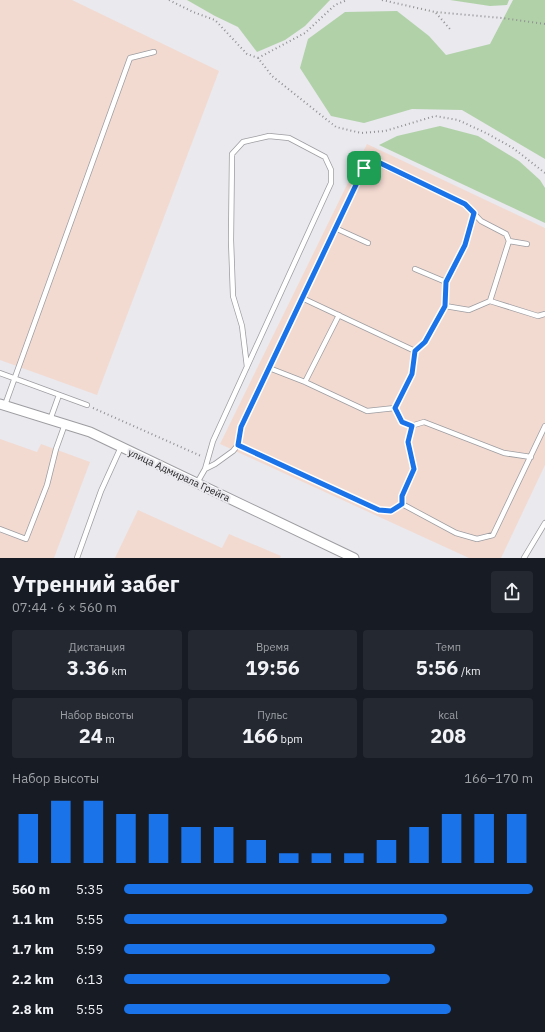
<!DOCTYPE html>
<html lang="ru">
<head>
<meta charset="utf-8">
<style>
  body { margin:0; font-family:"IBM Plex Sans",sans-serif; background:#242831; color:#f1f3f6; height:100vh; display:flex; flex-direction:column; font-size:15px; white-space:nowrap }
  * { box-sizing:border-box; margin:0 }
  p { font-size:13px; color:#9ea1a6 }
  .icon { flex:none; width:22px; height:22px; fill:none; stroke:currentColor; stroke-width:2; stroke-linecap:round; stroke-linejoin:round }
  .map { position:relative; height:558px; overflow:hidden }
  .side { display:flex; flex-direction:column; background:#171b24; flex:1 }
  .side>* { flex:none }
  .pin { position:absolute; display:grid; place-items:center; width:34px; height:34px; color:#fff; margin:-17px; border-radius:8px; box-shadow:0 2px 6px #0006 }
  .round { display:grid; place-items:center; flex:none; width:42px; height:42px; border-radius:4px; background:#242831 }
  .overview { display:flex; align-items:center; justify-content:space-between; height:68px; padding:0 12px }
  h1 { font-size:22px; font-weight:700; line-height:30px }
  .stats { display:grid; grid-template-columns:repeat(3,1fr); gap:6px; height:68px; padding:4px 12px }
  .stats div { display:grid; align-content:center; border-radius:4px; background:#242831; text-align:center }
  .stats b { font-size:20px; font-weight:700 }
  .stats small { font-size:11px; font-weight:400 }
  .stats p { font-size:11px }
  .chart { height:112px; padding:8px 12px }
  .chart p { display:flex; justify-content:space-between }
  .chart svg { width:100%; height:72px; margin-top:4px; stroke:#1a73e8; stroke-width:6 }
  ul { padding:0 12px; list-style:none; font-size:13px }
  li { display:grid; grid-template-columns:64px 48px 1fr; align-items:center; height:30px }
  li i { height:10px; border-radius:5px; background:#1a73e8 }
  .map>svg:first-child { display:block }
</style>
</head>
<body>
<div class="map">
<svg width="545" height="558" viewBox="0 0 545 558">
  <rect width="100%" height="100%" fill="#e9e9ee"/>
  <path fill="#f3dad1" d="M0,0H72L219,71L97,395L0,360Z
    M367,144L545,228V465L501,558H469L220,444Z
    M0,439L37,452L41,444L90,462L54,558H0Z
    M138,510L222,548L229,534L281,556L280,558H115Z"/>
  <path fill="#b1d1a8" d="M187,0H330L305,26L285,40L257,52L238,27L215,16Z
    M450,0H509L507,5L490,6Z
    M513,0H545V159L462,110L412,109L364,123L331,116L300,68L308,39L345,12L397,11L429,36L446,55L490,44Z
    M440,126L478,136L519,161L540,180L545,188V223L379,145L397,136Z"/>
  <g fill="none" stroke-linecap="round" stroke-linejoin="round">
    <g stroke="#9d9da1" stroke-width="6">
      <path id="service" d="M335,228L368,243
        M509,241L490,301L538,316L545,314
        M415,269L446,282
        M302,298L415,351
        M445,306L446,282L465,245L474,213
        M269,368L305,382L367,411L395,408L412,374L415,351L425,342L445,306L469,310L490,301
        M0,373L87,405
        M305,382L339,315
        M5,405L130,58L154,52
        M395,408L402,422L411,426L408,442L414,469L402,496V504
        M50,420L59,395
        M411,426L424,422L504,453L531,457
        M238,445L379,510L391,511L402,504L456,533L477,539L493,535L545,426
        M205,469L213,441L331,183V170L325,157L289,138L269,136L243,142L232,154L231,240L233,296L242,326L247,367
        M197,483L205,469L215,464L233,451L238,445L241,427L364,168L378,163L465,204L481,221L506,234L509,241L527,244
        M0,529L26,539L47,485L56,449L65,424
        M77,558L101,491L121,447
        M524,558L545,523"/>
    </g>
    <g stroke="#9d9da1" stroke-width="11">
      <path id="minor" d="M0,404L90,432L354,558"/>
    </g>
    <path stroke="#919194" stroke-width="2" stroke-dasharray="1 3" stroke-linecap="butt" d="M169,0L193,12L215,20L247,54L258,58L272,76L336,127L361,133L385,131L435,116L458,120L486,133L513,148L545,173
      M382,0L435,12L502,18L545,24
      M436,13L450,29
      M258,58L305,33L335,5L347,0
      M93,408L201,456"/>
    <use href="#service" stroke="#fff" stroke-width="4.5"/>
    <use href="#minor" stroke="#fff" stroke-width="9"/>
  </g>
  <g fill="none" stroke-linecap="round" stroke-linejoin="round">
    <g stroke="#fff" stroke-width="8">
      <path id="route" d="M378,162L465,204L474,213L465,245L446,282L445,306L425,342L415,351L412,374L395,408L402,422L412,426L408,442L414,469L402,496V504L391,511L379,510L238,445L241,427L364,168Z"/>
    </g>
    <use href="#route" stroke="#1a73e8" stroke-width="5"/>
  </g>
  <g text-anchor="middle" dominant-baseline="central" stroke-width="4" stroke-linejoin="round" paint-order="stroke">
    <g font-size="10" fill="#1f1f21" stroke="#e9e9ee">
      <text transform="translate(179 475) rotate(25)">улица Адмирала Грейга</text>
    </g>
  </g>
</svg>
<div class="pin" style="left:364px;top:168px;background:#1e9e55"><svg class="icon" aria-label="arrive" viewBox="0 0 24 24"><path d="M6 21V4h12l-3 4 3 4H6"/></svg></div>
</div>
<section class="side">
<div class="overview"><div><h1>Утренний забег</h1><p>07:44 · 6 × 560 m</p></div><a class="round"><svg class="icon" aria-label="share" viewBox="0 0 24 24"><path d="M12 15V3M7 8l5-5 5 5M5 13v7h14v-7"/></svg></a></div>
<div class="stats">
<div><p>Дистанция</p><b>3.36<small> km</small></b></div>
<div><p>Время</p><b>19:56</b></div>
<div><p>Темп</p><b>5:56<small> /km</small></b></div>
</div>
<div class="stats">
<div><p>Набор высоты</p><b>24<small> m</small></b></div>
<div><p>Пульс</p><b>166<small> bpm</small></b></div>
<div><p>kcal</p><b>208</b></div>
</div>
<div class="chart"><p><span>Набор высоты</span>166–170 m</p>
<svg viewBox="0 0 160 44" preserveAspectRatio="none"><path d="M5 44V14M15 44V6M25 44V6M35 44V14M45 44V14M55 44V22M65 44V22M75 44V30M85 44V38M95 44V38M105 44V38M115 44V30M125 44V22M135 44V14M145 44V14M155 44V14"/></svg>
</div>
<ul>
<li><b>560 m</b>5:35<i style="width:100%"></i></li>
<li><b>1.1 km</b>5:55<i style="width:79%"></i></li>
<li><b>1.7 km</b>5:59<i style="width:76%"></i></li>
<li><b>2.2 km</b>6:13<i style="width:65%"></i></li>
<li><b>2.8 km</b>5:55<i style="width:80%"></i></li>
</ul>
</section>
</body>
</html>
